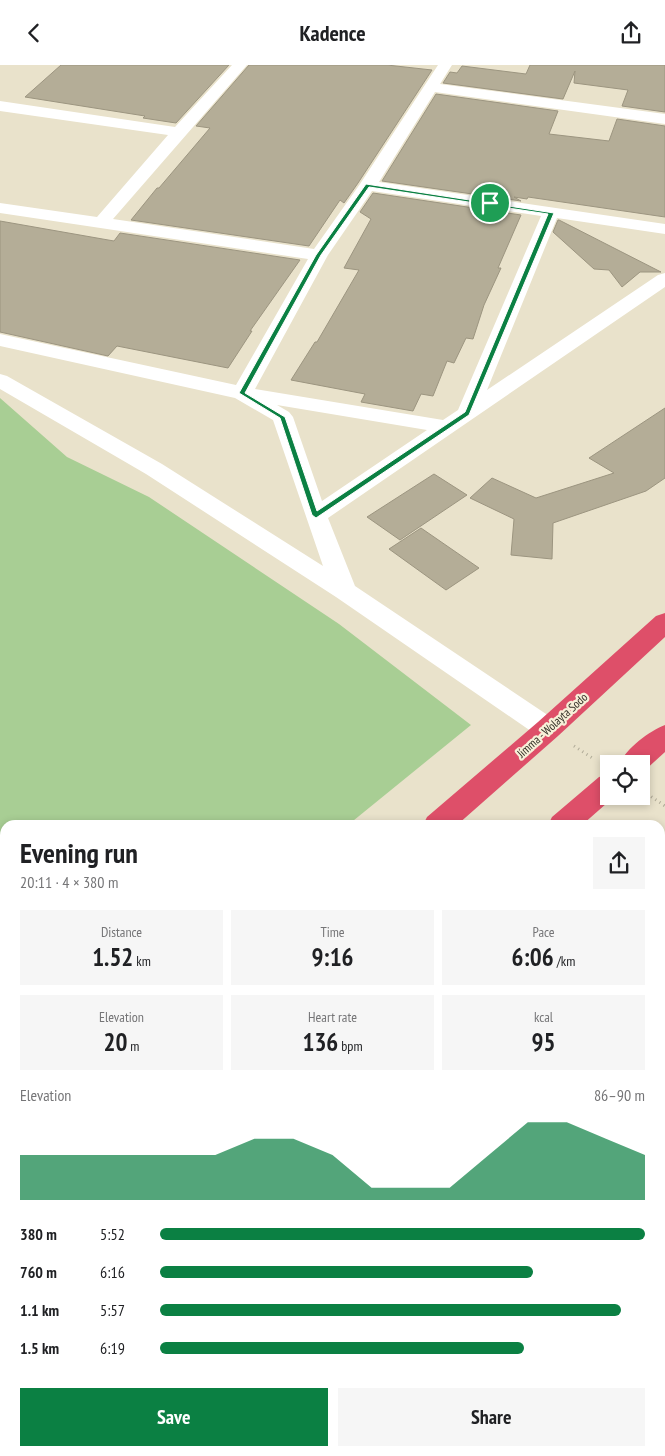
<!DOCTYPE html>
<html lang="en">
<head>
<meta charset="utf-8">
<style>
  body { margin:0; font-family:"PT Sans Narrow",sans-serif; background:#f6f6f6; color:#202124; height:100vh; display:flex; flex-direction:column; font-size:19px; white-space:nowrap }
  * { box-sizing:border-box; margin:0 }
  p { font-size:16px; color:#757577 }
  .icon { flex:none; width:28px; height:28px; fill:none; stroke:currentColor; stroke-width:2; stroke-linecap:round; stroke-linejoin:round }
  .map { position:relative; flex:1; overflow:hidden }
  .panel { position:absolute; left:0px; top:755px; width:665px; height:636px; display:flex; flex-direction:column; background:#fff; border-radius:15px 15px 0 0; box-shadow:0 2px 8px #0003 }
  .panel>* { flex:none }
  .tools { position:absolute; left:600px; top:690px; display:grid; gap:10px }
  .tools a { display:grid; place-items:center; width:50px; height:50px; border-radius:0px; background:#fff; box-shadow:0 2px 8px #0003; font-size:25px }
  .pin { position:absolute; display:grid; place-items:center; width:42px; height:42px; color:#fff; margin:-21px; border:2px solid #fff; border-radius:50%; box-shadow:0 1px 5px #0007 }
  .round { display:grid; place-items:center; flex:none; width:52px; height:52px; border-radius:0px; background:#f6f6f6 }
  .head { display:flex; align-items:center; justify-content:space-between; height:85px; padding:0 20px }
  h1 { font-size:28px; font-weight:700; line-height:38px }
  .metrics { display:grid; grid-template-columns:repeat(3,1fr); gap:8px; height:85px; padding:5px 20px }
  .metrics div { display:grid; align-content:center; border-radius:0px; background:#f6f6f6; text-align:center }
  .metrics b { font-size:25px; font-weight:700 }
  .metrics small { font-size:14px; font-weight:400 }
  .metrics p { font-size:14px }
  .chart { height:140px; padding:10px 20px }
  .chart p { display:flex; justify-content:space-between }
  .chart svg { width:100%; height:90px; margin-top:5px; fill:#0b8043; opacity:.7 }
  .cta { display:flex; gap:10px; margin-top:auto; padding:10px 20px }
  .cta a { flex:1; height:58px; border-radius:0px; background:#0b8043; color:#fff; font-size:20px; font-weight:700; line-height:58px; text-align:center }
  .cta a+a { background:#f6f6f6; color:#202124 }
  ul { padding:0 20px; list-style:none; font-size:16px }
  li { display:grid; grid-template-columns:80px 60px 1fr; align-items:center; height:38px }
  li i { height:12px; border-radius:6px; background:#0b8043 }
  header { display:flex; justify-content:space-between; align-items:center; height:65px; padding:0 20px; background:#fff; font-size:22px; font-weight:700 }
  .map>svg:first-child { display:block }
</style>
</head>
<body>
<header><svg class="icon" aria-label="back" viewBox="0 0 24 24"><path d="M15 5l-7 7 7 7"/></svg>Kadence<svg class="icon" aria-label="share" viewBox="0 0 24 24"><path d="M12 15V3M7 8l5-5 5 5M5 13v7h14v-7"/></svg></header>
<div class="map">
<svg width="665" height="1391" viewBox="0 0 665 1391">
  <rect width="100%" height="100%" fill="#e9e2cb"/>
  <path fill="#a8ce94" d="M0,333L67,392L149,432L339,559L471,660L348,760H5V1004L0,1006Z
    M5,1207V1384L0,1373V1213Z
    M6,1386H458V1391H8Z"/>
  <path fill="#b4ad97" stroke="#9c9580" d="M61,0H229L176,58L143,53L145,51L25,32Z
    M249,0H387L432,5L358,118L344,138L340,135L309,181L131,155L157,123H159L210,63L196,61Z
    M530,0H665V47L622,41L628,25L574,18L575,6L563,34L443,18L450,7L457,8L462,1L526,9Z
    M436,29L558,46L549,69L609,76L617,54L665,61V152L528,132L527,134L514,132L521,136L382,116Z
    M373,128L521,150L498,203H501L484,240L473,274L466,273L454,298L447,296L433,331L421,329L413,346L361,337L365,329L291,315L315,277H317L359,205L344,203L371,154L360,147Z
    M558,155H559L661,207H640L622,222L609,205L594,204L553,167Z
    M0,156L114,176L120,168L300,195L250,266H252L228,303L117,281L108,291L0,267Z
    M665,343V413L646,426L553,458L552,494L511,490L514,454L470,433L492,413L536,433L614,408L589,393Z
    M434,409L467,430L400,475L367,452Z
    M421,463L479,503L446,525L389,484Z"/>
  <g fill="none" stroke-linecap="round" stroke-linejoin="round">
    <path stroke="#afaa97" stroke-width="3" stroke-dasharray="1 4" stroke-linecap="butt" d="M574,681L594,694
      M643,726L665,741"/>
    <path fill="#fff" fill-rule="evenodd" d="M232,0H247L113,154L314,184L360,119L438,0H452L440,19L665,49V59L435,27L379,117L665,159V169L557,153L487,325L658,210L665,208V222L328,453L355,521L558,657L561,664L558,671L548,675L538,671L336,532L146,409L0,324V309L7,311L162,399L323,501L273,355L235,333L0,281V269L236,320L308,194L0,148V138L97,152L168,70L0,46V36L175,62ZM372,126L541,151L458,345L443,355L255,324L328,190ZM277,340L427,365L322,436L293,352L289,347Z
      M516,1386H556V1391H516Z"/>
    <path fill="#de4f69" fill-rule="evenodd" d="M665,548V572L558,671L457,760H423L427,752L538,657L656,551Z
      M665,660V687L643,707H641V699H619C627,683 649,666 665,660Z
      M609,709V731H615L582,760H548L552,752L599,712Z
      M5,1035V1071L0,1073V1037Z
      M5,1139V1176L0,1178V1141Z"/>
  </g>
  <path fill="#0b8043" stroke="#fff" fill-rule="evenodd" d="M366,119L554,148L469,350L316,453L312,450L280,353L239,328L316,190ZM369,122L548,149L465,347L317,446L285,352L245,328L321,190Z"/>
  <g text-anchor="middle" dominant-baseline="central" stroke-width="4.5" stroke-linejoin="round" paint-order="stroke">
    <g font-size="12" fill="#322f26" stroke="#f7efd8">
      <text transform="translate(552 660) rotate(-42)">Jimma - Wolayta Sodo</text>
    </g>
  </g>
</svg>
<div class="tools">
<a><svg class="icon" aria-label="locate" viewBox="0 0 24 24"><circle cx="12" cy="12" r="6"/><path d="M12 2v4M12 18v4M2 12h4M18 12h4"/></svg></a>
</div>
<div class="pin" style="left:490px;top:138px;background:#1e9e55"><svg class="icon" aria-label="arrive" viewBox="0 0 24 24"><path d="M6 21V4h12l-3 4 3 4H6"/></svg></div>
<section class="panel">
<div class="head"><div><h1>Evening run</h1><p>20:11 · 4 × 380 m</p></div><a class="round"><svg class="icon" aria-label="share" viewBox="0 0 24 24"><path d="M12 15V3M7 8l5-5 5 5M5 13v7h14v-7"/></svg></a></div>
<div class="metrics">
<div><p>Distance</p><b>1.52<small> km</small></b></div>
<div><p>Time</p><b>9:16</b></div>
<div><p>Pace</p><b>6:06<small> /km</small></b></div>
</div>
<div class="metrics">
<div><p>Elevation</p><b>20<small> m</small></b></div>
<div><p>Heart rate</p><b>136<small> bpm</small></b></div>
<div><p>kcal</p><b>95</b></div>
</div>
<div class="chart"><p><span>Elevation</span>86–90 m</p>
<svg viewBox="0 0 160 44" preserveAspectRatio="none"><path d="M0 44V22L10 22L20 22L30 22L40 22L50 22L60 14L70 14L80 22L90 38L100 38L110 38L120 22L130 6L140 6L150 14L160 22V44z"/></svg>
</div>
<ul>
<li><b>380 m</b>5:52<i style="width:100%"></i></li>
<li><b>760 m</b>6:16<i style="width:77%"></i></li>
<li><b>1.1 km</b>5:57<i style="width:95%"></i></li>
<li><b>1.5 km</b>6:19<i style="width:75%"></i></li>
</ul>
<div class="cta"><a>Save</a><a>Share</a></div>
</section>
</div>
</body>
</html>
